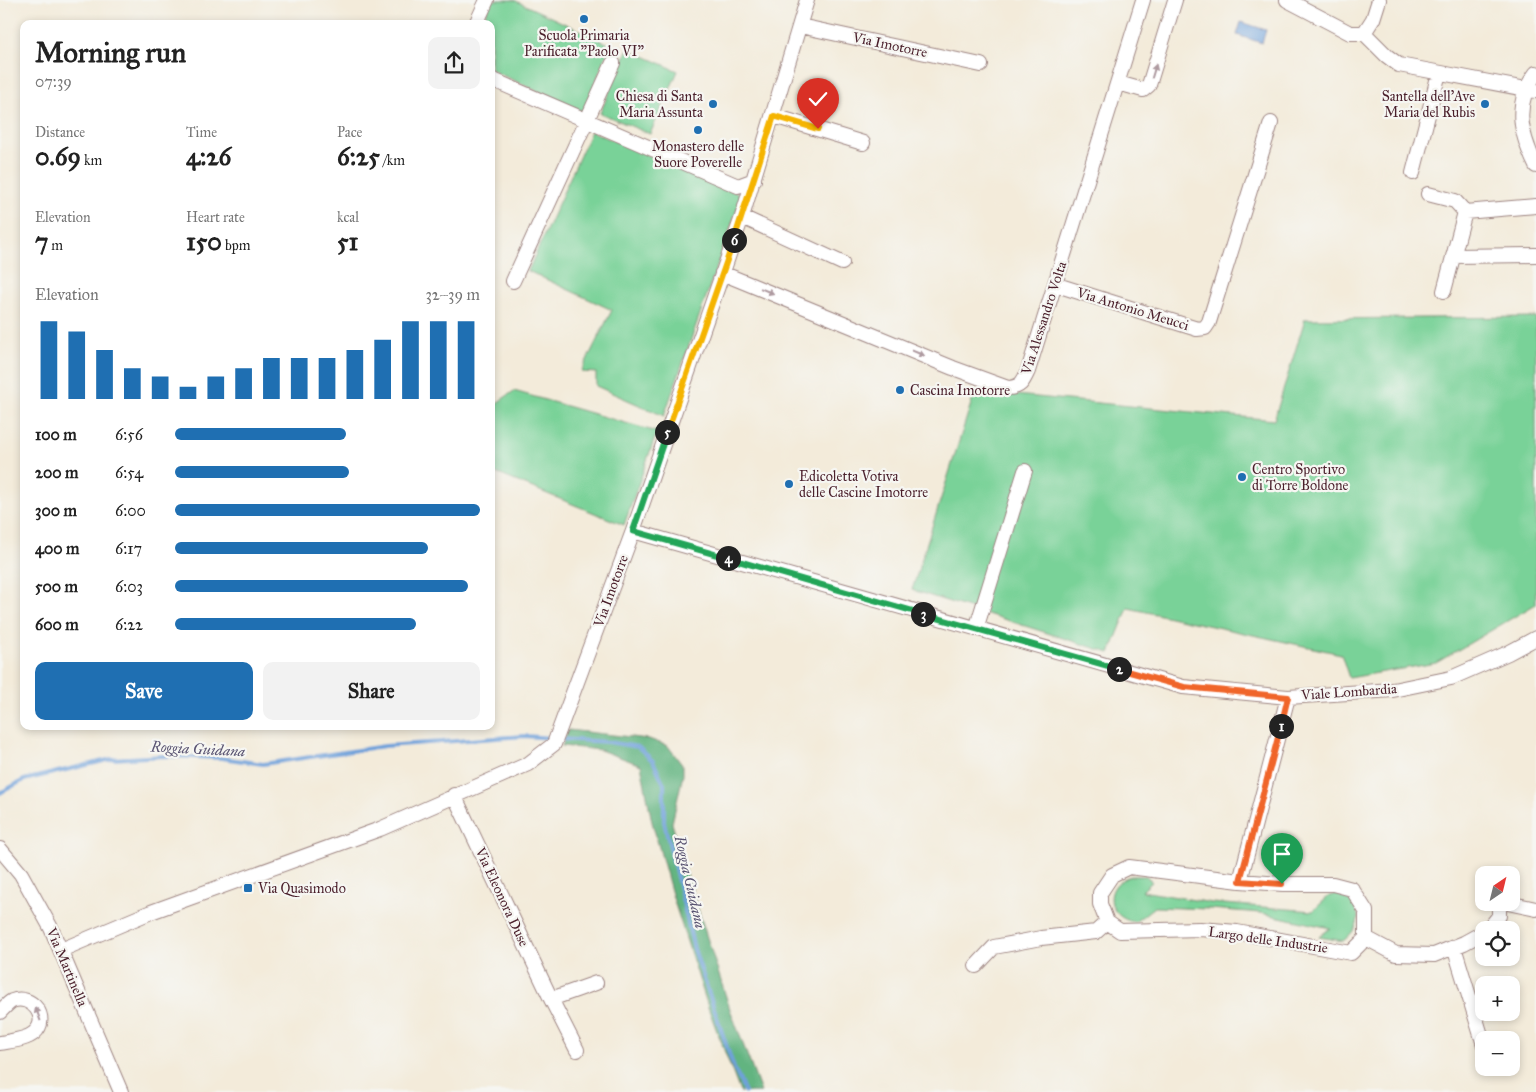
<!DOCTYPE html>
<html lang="en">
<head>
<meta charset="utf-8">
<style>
  body { margin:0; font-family:"IM FELL Great Primer",serif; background:#f2f2f2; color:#222; height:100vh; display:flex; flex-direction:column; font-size:19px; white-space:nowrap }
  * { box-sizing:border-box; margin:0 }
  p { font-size:16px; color:#767676 }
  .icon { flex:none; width:28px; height:28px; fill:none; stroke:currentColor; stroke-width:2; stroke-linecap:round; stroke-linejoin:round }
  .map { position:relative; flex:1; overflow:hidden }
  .sheet { position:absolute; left:20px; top:20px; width:475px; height:710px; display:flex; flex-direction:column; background:#fff; border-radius:10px; box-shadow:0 2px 8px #0003 }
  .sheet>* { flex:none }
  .needle { width:32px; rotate:35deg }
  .buttons { position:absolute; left:1475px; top:866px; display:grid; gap:10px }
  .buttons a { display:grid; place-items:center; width:45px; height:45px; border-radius:10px; background:#fff; box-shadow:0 2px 8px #0003; font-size:25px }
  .pin { position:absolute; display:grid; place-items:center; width:42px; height:42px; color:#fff; margin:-51px -21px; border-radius:50% 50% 50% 0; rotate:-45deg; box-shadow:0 0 5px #0007 }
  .pin .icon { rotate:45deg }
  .km { position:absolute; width:25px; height:25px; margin:-12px; border-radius:50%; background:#222; color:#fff; font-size:14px; line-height:25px; text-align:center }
  .round { display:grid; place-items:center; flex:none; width:52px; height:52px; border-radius:10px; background:#f2f2f2 }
  .headline { display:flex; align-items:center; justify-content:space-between; height:85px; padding:0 15px }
  h1 { font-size:28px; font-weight:700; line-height:38px }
  .metrics { display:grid; grid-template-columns:repeat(3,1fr); gap:8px; height:85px; padding:5px 15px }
  .metrics div { display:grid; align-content:center }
  .metrics b { font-size:25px; font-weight:700 }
  .metrics small { font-size:14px; font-weight:400 }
  .metrics p { font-size:14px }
  .chart { height:140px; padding:10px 15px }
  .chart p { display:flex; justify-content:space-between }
  .chart svg { width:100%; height:90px; margin-top:5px; stroke:#1f6fb2; stroke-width:6 }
  .action { display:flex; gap:10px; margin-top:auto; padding:10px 15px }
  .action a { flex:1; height:58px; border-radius:10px; background:#1f6fb2; color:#fff; font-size:20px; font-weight:700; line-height:58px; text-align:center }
  .action a+a { background:#f2f2f2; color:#222 }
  ul { padding:0 15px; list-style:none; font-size:16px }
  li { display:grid; grid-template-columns:80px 60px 1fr; align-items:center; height:38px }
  li i { height:12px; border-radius:6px; background:#1f6fb2 }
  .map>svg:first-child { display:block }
</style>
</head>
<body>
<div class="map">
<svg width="1536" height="1092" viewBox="0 0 1536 1092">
  <rect width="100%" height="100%" fill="#f6f6f2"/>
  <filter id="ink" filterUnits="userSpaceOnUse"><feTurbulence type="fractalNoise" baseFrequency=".02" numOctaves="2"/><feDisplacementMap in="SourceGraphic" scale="10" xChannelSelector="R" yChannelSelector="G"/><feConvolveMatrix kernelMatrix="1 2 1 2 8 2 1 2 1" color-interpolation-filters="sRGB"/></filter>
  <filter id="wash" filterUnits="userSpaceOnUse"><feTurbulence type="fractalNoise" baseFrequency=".0096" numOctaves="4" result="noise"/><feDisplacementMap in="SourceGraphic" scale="20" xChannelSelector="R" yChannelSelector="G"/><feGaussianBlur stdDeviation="1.12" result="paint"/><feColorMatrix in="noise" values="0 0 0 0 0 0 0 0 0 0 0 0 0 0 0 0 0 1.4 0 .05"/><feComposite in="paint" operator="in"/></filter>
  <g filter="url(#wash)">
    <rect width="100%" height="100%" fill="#f3ebda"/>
    <path fill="#79d298" stroke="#627862" d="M492,0H514L611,45L583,112L491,70V24H481Z
      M628,49L678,71L650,134L600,113Z
      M591,131L742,195L664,416L596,386V373L581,372L612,310L528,271Z
      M1536,317V604L1436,663L1349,678L1341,654L1128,608L1110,653L912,590L975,391L1274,420L1305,319Z
      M514,391L657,432L624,525L491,471V407Z
      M1131,876H1145L1152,882L1142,891L1212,903L1313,911L1329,896L1336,894C1363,904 1365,924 1343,941L1319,937L1330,928L1261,913L1210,909L1154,907L1135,922C1106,918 1102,884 1131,876Z"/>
    <path fill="#62b480" stroke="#566a56" d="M568,730L649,739L668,746L683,766V775L672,823L682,859L730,1009L761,1092H740L709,1010L673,898L652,822L641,765L600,750L562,746Z"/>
    <path fill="#70a1da" stroke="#5d6082" d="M1241,22L1266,30L1262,43L1237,35Z"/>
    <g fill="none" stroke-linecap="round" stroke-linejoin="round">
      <path stroke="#70a1da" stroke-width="4" d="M559,739L608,742L638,747L653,761L664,784V822L694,949L734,1068L745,1092
        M0,793L24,780L112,759L164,756L222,758L263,764L385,746L525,736L552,738"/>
    </g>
  </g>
  <g filter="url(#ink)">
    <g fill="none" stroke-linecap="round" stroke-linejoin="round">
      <g stroke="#9e8582" stroke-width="16">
        <path id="minor" d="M1287,0L1350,33H1364L1387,56L1399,65L1536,91
          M476,24L487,0
          M800,26L981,65
          M1364,33L1373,19L1379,0
          M1536,73C1513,104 1520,133 1536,166
          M491,79L738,186L754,180
          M1118,83L1143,90L1149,85L1175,0
          M774,116L863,143
          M1413,173L1439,73
          M1428,194L1455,201L1465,212
          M742,217L842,263
          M1453,256L1536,255
          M722,273L953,368L1008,388C1021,387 1023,382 1028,371L1143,0
          M513,281L613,63
          M1056,283L1060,286L1197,329L1205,328L1209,322L1271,123
          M1444,291L1465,212L1536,206
          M633,531L1183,687L1288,697L1393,690L1451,678L1508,653L1536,638
          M976,629L1025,471
          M454,795L551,999L577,1050
          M0,849L21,874L51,928L121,1092
          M1240,881L1288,697
          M1503,902L1536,909
          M1488,930L1499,916V902
          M1366,938L1396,954L1434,955L1464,943L1484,932
          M1454,947L1484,1045
          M61,950L151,912L380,829L528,764L554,744L633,531L742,217L807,0
          M976,966L994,947L1041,938L1096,932L1107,922L1120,931L1200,929L1237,932L1351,953L1366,938V911L1352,889L1333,884H1283L1240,881L1129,867L1112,875L1100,893V904L1107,922
          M551,999L596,983
          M0,1012C3,1009 8,1003 12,1001C31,993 51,1018 34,1033C26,1040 10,1041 0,1043"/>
      </g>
      <use href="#minor" stroke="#fff" stroke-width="14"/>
    </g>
    <defs><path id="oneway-solid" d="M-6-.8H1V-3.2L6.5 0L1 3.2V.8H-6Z" transform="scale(1.25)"/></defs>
    <g fill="#ae9aa0">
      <use href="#oneway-solid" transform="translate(1154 71) rotate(-73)"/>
      <use href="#oneway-solid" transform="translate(767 291) rotate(22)"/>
      <use href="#oneway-solid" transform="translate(918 353) rotate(23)"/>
      <use href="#oneway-solid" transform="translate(38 1014) rotate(-110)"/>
    </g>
  </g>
  <g fill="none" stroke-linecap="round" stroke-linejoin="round" filter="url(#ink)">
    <g stroke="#fff" stroke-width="10">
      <path id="split-1" d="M1281,726L1240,881L1282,884"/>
    </g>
    <g stroke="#fff" stroke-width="10">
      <path id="split-2" d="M1119,669L1184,687L1288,697L1281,726"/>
    </g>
    <g stroke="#fff" stroke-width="10">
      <path id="split-3" d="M923,614L1119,669"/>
    </g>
    <g stroke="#fff" stroke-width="10">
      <path id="split-4" d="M728,558L923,614"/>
    </g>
    <g stroke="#fff" stroke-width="10">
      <path id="split-5" d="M667,432L633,531L728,558"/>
    </g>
    <g stroke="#fff" stroke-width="10">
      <path id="split-6" d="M667,432L734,240"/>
    </g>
    <g stroke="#fff" stroke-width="10">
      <path id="split-7" d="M734,240L774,116L818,129"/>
    </g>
    <use href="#split-1" stroke="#f0652b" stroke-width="6"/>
    <use href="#split-2" stroke="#f0652b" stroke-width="6"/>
    <use href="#split-3" stroke="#22a559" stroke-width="6"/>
    <use href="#split-4" stroke="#22a559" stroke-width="6"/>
    <use href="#split-5" stroke="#22a559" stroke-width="6"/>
    <use href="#split-6" stroke="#f5b400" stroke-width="6"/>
    <use href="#split-7" stroke="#f5b400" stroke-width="6"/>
  </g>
  <g fill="#1f6fb2" stroke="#f6f6f2" stroke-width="2">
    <circle cx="584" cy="19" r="5"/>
    <circle cx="713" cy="104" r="5"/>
    <circle cx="1485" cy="104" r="5"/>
    <circle cx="698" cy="130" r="5"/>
    <circle cx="900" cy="390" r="5"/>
    <circle cx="1242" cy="477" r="5"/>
    <circle cx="789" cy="484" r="5"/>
    <rect x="243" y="883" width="10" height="10" rx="2.5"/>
  </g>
  <g text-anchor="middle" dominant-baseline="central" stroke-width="4.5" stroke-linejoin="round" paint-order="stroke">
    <g font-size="14" fill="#4a1f2b" stroke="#f6f6f2" text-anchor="start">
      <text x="584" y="35" text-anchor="middle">Scuola Primaria<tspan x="584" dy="16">Parificata "Paolo VI"</tspan></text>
      <text x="703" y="96" text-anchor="end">Chiesa di Santa<tspan x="703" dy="16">Maria Assunta</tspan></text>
      <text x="1475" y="96" text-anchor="end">Santella dell'Ave<tspan x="1475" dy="16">Maria del Rubis</tspan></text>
      <text x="698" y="146" text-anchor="middle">Monastero delle<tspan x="698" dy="16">Suore Poverelle</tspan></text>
      <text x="910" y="390">Cascina Imotorre</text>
      <text x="1252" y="469">Centro Sportivo<tspan x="1252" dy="16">di Torre Boldone</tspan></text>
      <text x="799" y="476">Edicoletta Votiva<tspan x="799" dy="16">delle Cascine Imotorre</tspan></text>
      <text x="258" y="888">Via Quasimodo</text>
    </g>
    <g font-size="14" fill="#4a1f2b" stroke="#f6f6f2">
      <text transform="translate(890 45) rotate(12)">Via Imotorre</text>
      <text transform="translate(1133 309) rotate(17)">Via Antonio Meucci</text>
      <text transform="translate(1044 318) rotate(-72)">Via Alessandro Volta</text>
      <text transform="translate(611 591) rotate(-70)">Via Imotorre</text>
      <text transform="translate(1349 692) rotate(-4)">Viale Lombardia</text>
      <text transform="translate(502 897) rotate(65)">Via Eleonora Duse</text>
      <text transform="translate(1268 940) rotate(8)">Largo delle Industrie</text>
      <text transform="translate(67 967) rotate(67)">Via Martinella</text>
    </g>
    <g font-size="15" font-style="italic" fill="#595371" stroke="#f6f6f2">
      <text transform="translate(198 749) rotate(3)">Roggia Guidana</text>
      <text transform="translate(690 882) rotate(77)">Roggia Guidana</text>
    </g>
  </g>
</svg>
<div class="buttons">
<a><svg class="needle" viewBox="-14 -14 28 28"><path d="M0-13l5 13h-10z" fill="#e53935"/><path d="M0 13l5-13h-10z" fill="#767676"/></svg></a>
<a><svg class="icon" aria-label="locate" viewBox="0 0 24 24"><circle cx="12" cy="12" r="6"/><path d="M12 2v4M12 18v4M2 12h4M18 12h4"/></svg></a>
<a>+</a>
<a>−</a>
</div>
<div class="pin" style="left:1282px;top:884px;background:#1e9e55"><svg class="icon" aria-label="arrive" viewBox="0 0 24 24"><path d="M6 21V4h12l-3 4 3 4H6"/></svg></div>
<div class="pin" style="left:818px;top:129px;background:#d93025"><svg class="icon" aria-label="check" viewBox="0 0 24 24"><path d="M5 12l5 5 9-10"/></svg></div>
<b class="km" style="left:1281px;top:726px">1</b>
<b class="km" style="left:1119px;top:669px">2</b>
<b class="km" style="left:923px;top:614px">3</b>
<b class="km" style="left:728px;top:558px">4</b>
<b class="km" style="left:667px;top:432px">5</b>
<b class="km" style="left:734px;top:240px">6</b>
<section class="sheet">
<div class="headline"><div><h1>Morning run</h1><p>07:39</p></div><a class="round"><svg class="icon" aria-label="share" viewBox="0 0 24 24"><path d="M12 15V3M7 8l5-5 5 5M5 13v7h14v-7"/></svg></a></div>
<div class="metrics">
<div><p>Distance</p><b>0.69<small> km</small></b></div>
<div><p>Time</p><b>4:26</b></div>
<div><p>Pace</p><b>6:25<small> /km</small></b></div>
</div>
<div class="metrics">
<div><p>Elevation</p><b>7<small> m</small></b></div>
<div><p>Heart rate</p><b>150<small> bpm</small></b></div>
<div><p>kcal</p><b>51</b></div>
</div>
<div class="chart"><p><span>Elevation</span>32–39 m</p>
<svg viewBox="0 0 160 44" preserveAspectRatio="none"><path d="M5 44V6M15 44V11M25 44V20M35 44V29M45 44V33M55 44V38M65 44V33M75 44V29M85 44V24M95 44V24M105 44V24M115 44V20M125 44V15M135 44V6M145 44V6M155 44V6"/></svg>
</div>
<ul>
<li><b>100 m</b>6:56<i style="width:56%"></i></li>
<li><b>200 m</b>6:54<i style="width:57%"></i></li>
<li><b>300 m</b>6:00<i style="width:100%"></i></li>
<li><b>400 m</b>6:17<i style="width:83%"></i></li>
<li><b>500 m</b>6:03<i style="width:96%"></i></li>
<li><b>600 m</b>6:22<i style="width:79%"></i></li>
</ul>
<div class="action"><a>Save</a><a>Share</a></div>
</section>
</div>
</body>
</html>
